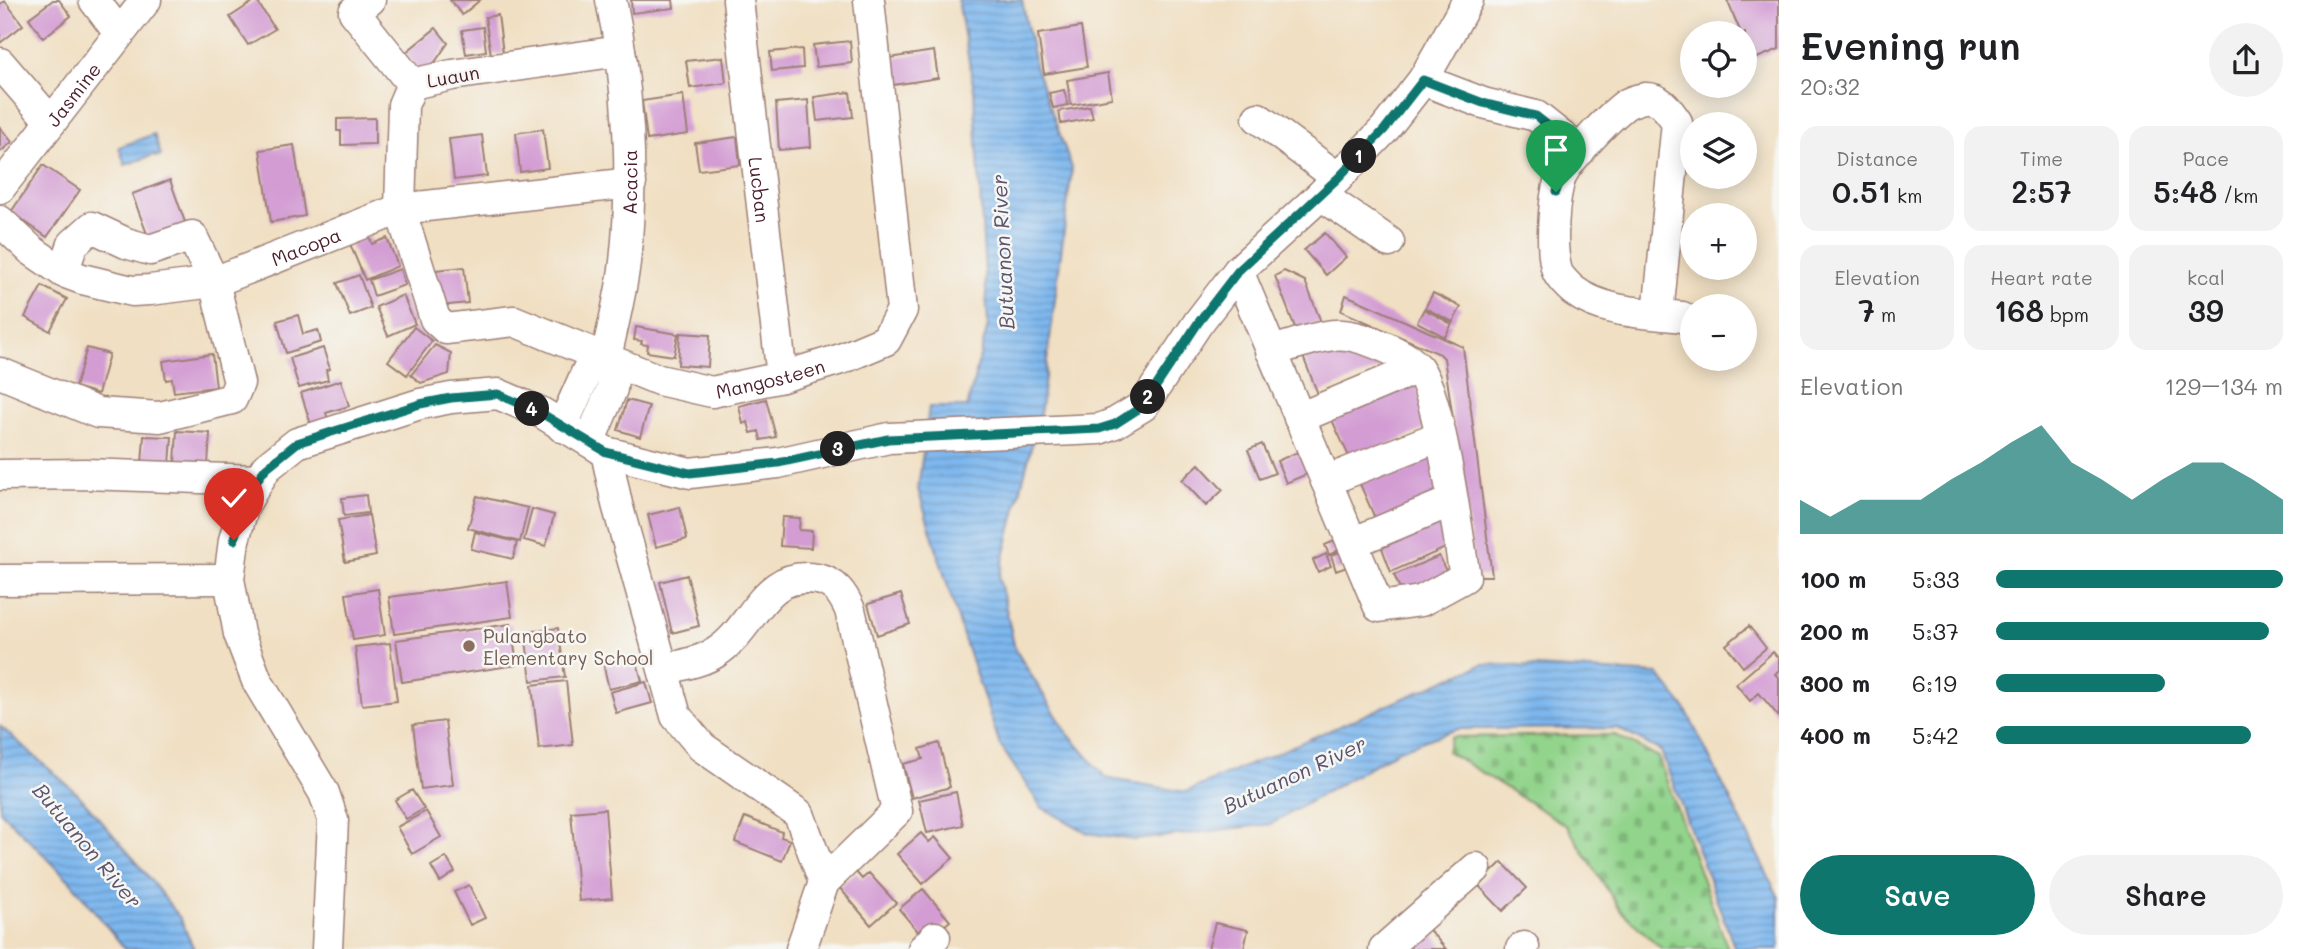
<!DOCTYPE html>
<html lang="en">
<head>
<meta charset="utf-8">
<style>
  body { margin:0; font-family:Mali,sans-serif; background:#f2f2f2; color:#202124; height:100vh; display:flex; flex-direction:column; font-size:26px; white-space:nowrap }
  * { box-sizing:border-box; margin:0 }
  p { font-size:23px; color:#757577 }
  .icon { flex:none; width:38px; height:38px; fill:none; stroke:currentColor; stroke-width:2; stroke-linecap:round; stroke-linejoin:round }
  .map { position:relative; flex:1; overflow:hidden }
  .details { display:flex; flex-direction:column; background:#fff; width:525px }
  .details>* { flex:none }
  .buttons { position:absolute; left:1680px; top:21px; display:grid; gap:14px }
  .buttons a { display:grid; place-items:center; width:77px; height:77px; border-radius:50%; background:#fff; box-shadow:0 4px 18px #0003; font-size:35px }
  .pin { position:absolute; display:grid; place-items:center; width:60px; height:60px; color:#fff; margin:-72px -30px; border-radius:50% 50% 50% 0; rotate:-45deg; box-shadow:0 0 7px #0007 }
  .pin .icon { rotate:45deg }
  .km { position:absolute; width:35px; height:35px; margin:-18px; border-radius:50%; background:#222; color:#fff; font-size:19px; line-height:35px; text-align:center }
  .round { display:grid; place-items:center; flex:none; width:74px; height:74px; border-radius:37px; background:#f2f2f2 }
  .summary { display:flex; align-items:center; justify-content:space-between; height:119px; padding:0 21px }
  h1 { font-size:38px; font-weight:600; line-height:52px }
  .metrics { display:grid; grid-template-columns:repeat(3,1fr); gap:10px; height:119px; padding:7px 21px }
  .metrics div { display:grid; align-content:center; border-radius:18px; background:#f2f2f2; text-align:center }
  .metrics b { font-size:30px; font-weight:600 }
  .metrics small { font-size:19px; font-weight:400 }
  .metrics p { font-size:19px }
  .chart { height:196px; padding:14px 21px }
  .chart p { display:flex; justify-content:space-between }
  .chart svg { width:100%; height:126px; margin-top:7px; fill:#0f766e; opacity:.7 }
  .primary-button { display:flex; gap:14px; margin-top:auto; padding:14px 21px }
  .primary-button a { flex:1; height:80px; border-radius:42px; background:#0f766e; color:#fff; font-size:28px; font-weight:600; line-height:80px; text-align:center }
  .primary-button a+a { background:#f2f2f2; color:#202124 }
  ul { padding:0 21px; list-style:none; font-size:23px }
  li { display:grid; grid-template-columns:112px 84px 1fr; align-items:center; height:52px }
  li i { height:18px; border-radius:9px; background:#0f766e }
  main { display:flex; flex:1; min-height:0 }
  .map>svg:first-child { display:block }
</style>
</head>
<body>
<main>
<div class="map">
<svg width="1779" height="949" viewBox="0 0 1779 949">
  <defs>
    <pattern id="cemetery-stones" width="16" height="16" patternUnits="userSpaceOnUse" patternTransform="scale(1.75)"><rect width="16" height="16" fill="#92d48c"/><path d="M2 7V4a2 2 0 0 1 4 0v3zM10 15v-3a2 2 0 0 1 4 0v3z" fill="#7fb679"/></pattern>
    <pattern id="water-rules" width="6" height="5" patternUnits="userSpaceOnUse" patternTransform="scale(1.75)"><rect width="6" height="5" fill="#7db7ee"/><path d="M0 2.5h6" fill="none" stroke="#6894c1"/></pattern>
  </defs>
  <rect width="100%" height="100%" fill="#f6f6f2"/>
  <filter id="ink" filterUnits="userSpaceOnUse"><feTurbulence type="fractalNoise" baseFrequency=".0143" numOctaves="2"/><feDisplacementMap in="SourceGraphic" scale="14" xChannelSelector="R" yChannelSelector="G"/><feConvolveMatrix kernelMatrix="1 2 1 2 8 2 1 2 1" color-interpolation-filters="sRGB"/></filter>
  <filter id="wash" filterUnits="userSpaceOnUse"><feTurbulence type="fractalNoise" baseFrequency=".00686" numOctaves="4" result="noise"/><feDisplacementMap in="SourceGraphic" scale="28" xChannelSelector="R" yChannelSelector="G"/><feGaussianBlur stdDeviation="1.57" result="paint"/><feColorMatrix in="noise" values="0 0 0 0 0 0 0 0 0 0 0 0 0 0 0 0 0 1.4 0 .05"/><feComposite in="paint" operator="in"/></filter>
  <g filter="url(#wash)">
    <rect width="100%" height="100%" fill="#f0dfc2"/>
    <path fill="url(#cemetery-stones)" stroke="#6e7a5c" stroke-width="2" d="M1615,735L1658,757L1728,949H1662L1621,911L1567,826L1447,751L1451,737Z"/>
    <path fill="url(#water-rules)" stroke="#646b8c" stroke-width="2" d="M958,0H1022L1035,65L1072,168L1041,408L999,577L1015,649L1068,734L1106,778L1186,792L1483,664L1658,674L1685,708L1779,898V949H1735L1661,751L1617,728L1457,729L1399,750L1271,824L1135,840L1088,833L1041,807L1000,745L963,636L918,489L929,407H967L988,325L974,90Z
      M154,134L161,155L156,157L154,155L125,165L119,147Z
      M0,726L78,794L139,865L180,918L194,949H125L71,882L0,811Z"/>
    <g id="blocks">
      <path fill="#d39cd3" d="M53,0H59L71,16L43,38L29,18Z
        M256,0L275,29L248,45L230,17Z
        M450,0H480L462,15Z
        M631,0H673L674,8L632,13Z
        M1727,0H1779V49L1752,60L1745,42V33H1741Z
        M5,1L23,25L0,43V4Z
        M498,15L503,53L491,55L485,17Z
        M483,27L486,51L466,54L462,30Z
        M1081,27L1087,67L1044,74L1038,34Z
        M436,28L448,43L435,62L421,73L405,53Z
        M850,41L852,63L816,67L813,45Z
        M802,49L803,68L772,71L770,52Z
        M934,51L938,78L893,85L889,58Z
        M723,57L726,83L690,88L686,61Z
        M1108,73L1112,98L1071,105L1067,80Z
        M1064,90L1068,105L1053,108L1049,93Z
        M850,92L853,117L817,121L814,97Z
        M683,95L688,134L647,140L642,101Z
        M808,100L811,147L779,150L776,103Z
        M1090,106L1093,118L1061,124L1059,111Z
        M375,118V144L341,145V131H337V119Z
        M0,127L12,142L0,152Z
        M543,129L548,168L520,172L516,133Z
        M482,135L487,176L454,180L449,139Z
        M737,137L740,165L699,170L695,143Z
        M294,145L305,216L271,222L260,150Z
        M43,165L80,190L47,237L11,212Z
        M170,180L186,225L149,239L132,194Z
        M1325,233L1346,257L1326,275L1304,250Z
        M369,236L372,244L387,238L398,266L365,280L350,244Z
        M464,267L468,303L440,306L436,270Z
        M400,269L405,285L374,296L369,280Z
        M1284,271L1305,281L1321,322L1296,330L1275,276Z
        M359,275L371,308L350,316L337,283Z
        M42,286L67,299L50,331L25,317Z
        M1433,293L1461,307L1453,322L1425,308Z
        M403,295L415,324L388,336L376,307Z
        M1346,295L1463,347L1492,576H1476L1444,358L1440,354L1341,311Z
        M1424,309L1452,324L1445,337L1417,322Z
        M298,315L303,334L318,330L321,342L286,353L277,321Z
        M414,327L432,341L407,375L388,361Z
        M636,327L678,334L674,356L647,352L648,345L641,344L642,341L634,340Z
        M680,333L710,335L708,367L678,365Z
        M1344,337L1391,364L1318,394L1302,354Z
        M435,345L451,353L449,374L421,383L411,375Z
        M87,348L109,354L98,394L75,387Z
        M323,348L330,369L326,370L328,380L299,388L290,358Z
        M212,354L216,387L174,392L172,379L166,380L163,361Z
        M341,380L349,406L326,413L329,423L312,428L301,393Z
        M1415,380L1430,426L1352,463L1331,418Z
        M766,399L776,437L761,440L759,431L751,433L748,422L743,424L739,406Z
        M627,400L649,406L640,437L618,430Z
        M177,431L210,433L208,465L175,462Z
        M144,436L172,437L170,465L142,464Z
        M1262,444L1275,473L1260,479L1248,450Z
        M1302,450L1312,472L1286,483L1277,461Z
        M1431,453L1439,497L1378,525L1360,484Z
        M1199,464L1223,490L1206,506L1182,480Z
        M366,495L368,513L344,516L342,498Z
        M477,496L528,508L520,542L468,528Z
        M680,507L687,539L656,547L648,515Z
        M532,509L554,515L546,546L524,540Z
        M369,515L376,556L345,562L338,520Z
        M782,517L800,518L799,530L812,531L811,548L780,546Z
        M1440,519L1448,547L1391,572L1382,548Z
        M475,532L517,542L513,559L471,549Z
        M1339,539L1343,548L1329,555L1325,545Z
        M1349,549L1355,564L1336,571L1331,555Z
        M1326,554L1331,566L1318,572L1313,560Z
        M1439,556L1450,580L1405,600L1394,575Z
        M687,575L699,626L672,633L660,582Z
        M507,581L512,617L394,634L389,597Z
        M378,589L385,635L353,640L346,594Z
        M901,594L910,624L877,635L868,604Z
        M511,624L517,665L402,682L396,640Z
        M1749,626L1766,648L1743,667L1726,645Z
        M558,628L565,677L531,681L525,632Z
        M390,643L397,701L362,705L355,647Z
        M1773,652L1779,659V670L1775,674L1779,678V717L1759,693L1750,701L1736,684Z
        M635,655L642,681L609,689L603,663Z
        M566,681L573,745L539,749L532,685Z
        M646,682L652,703L616,713L610,692Z
        M445,721L453,785L421,789L413,725Z
        M939,743L950,787L912,798L903,764L923,759L920,749Z
        M412,790L424,809L406,819L395,800Z
        M956,792L963,825L927,833L919,800Z
        M605,809L612,898L579,901L571,812Z
        M426,811L441,837L412,854L397,827Z
        M745,817L782,832L781,837L790,840L782,861L735,842Z
        M921,833L929,842L935,837L953,858L923,884L897,854Z
        M446,857L455,872L440,882L431,866Z
        M1502,862L1527,888L1503,911L1478,885Z
        M856,872L862,879L869,873L896,903L871,925L839,887Z
        M469,885L485,918L470,925L454,892Z
        M923,889L950,921L926,941L899,909Z
        M1215,923L1248,930L1244,949H1208Z
        M1424,924L1446,949H1402Z"/>
    </g>
  </g>
  <g filter="url(#ink)">
    <use href="#blocks" fill-opacity="0" stroke="#9d7f76" stroke-width="2"/>
    <g fill="none" stroke-linecap="round" stroke-linejoin="round">
      <g stroke="#9d7f76" stroke-width="33">
        <g id="minor">
          <path d="M94,0L119,33"/>
          <path d="M370,0L354,12L412,84"/>
          <path id="s1" d="M738,0L782,377"/>
          <path id="s2" d="M620,51L452,75L412,84L403,105L400,209L435,319L446,329L514,321L659,380L712,392L782,377L841,359L886,340L902,310L869,0"/>
          <path d="M0,63L51,122"/>
          <path d="M1423,80L1483,103L1536,116L1580,151"/>
          <path d="M1258,118L1338,178"/>
          <path id="s3" d="M0,188L146,0"/>
          <path d="M1321,195L1389,242"/>
          <path id="s4" d="M0,221L31,250L63,272L82,279L132,291L150,290L214,282L400,209L631,183"/>
          <path d="M1238,271L1379,607L1421,601L1465,577C1458,538 1440,390 1417,367C1403,352 1355,332 1334,335C1313,337 1292,346 1271,351"/>
          <path d="M1658,314L1677,122C1669,111 1661,97 1645,98C1639,99 1629,102 1625,105C1609,117 1569,159 1561,176C1553,198 1550,249 1557,271C1559,277 1569,287 1574,291C1603,313 1648,313 1682,317"/>
          <path id="s5" d="M605,362C612,329 621,296 625,262C634,178 629,83 611,0"/>
          <path d="M0,373L98,413L160,417L232,399L239,383L214,282L192,236L150,250L126,243L92,227L73,244L63,272"/>
          <path d="M1299,418L1418,368"/>
          <path d="M562,427L587,371L605,362"/>
          <path d="M590,440L612,389L613,379L605,362"/>
          <path d="M606,452L617,504L676,716L702,747L799,814L824,882L801,949"/>
          <path d="M0,475L85,474L257,480"/>
          <path d="M1326,481L1440,436"/>
          <path d="M1352,543L1452,501"/>
          <path d="M0,580L229,579"/>
          <path d="M664,670C680,665 701,662 715,653C755,629 761,570 817,579C835,582 843,594 850,610L897,811L824,882"/>
          <path d="M327,949L333,820L324,793L257,681L239,634L229,579L234,540L244,505L266,468L297,443L420,404L451,398L498,394L542,413L606,452L690,473L778,463L889,438L1099,429L1115,423L1143,406L1198,323L1238,271L1321,195L1384,130L1423,80L1468,0"/>
          <path d="M923,949L935,937"/>
          <path d="M1384,949L1476,868"/>
          <path d="M1521,949L1524,947"/>
        </g>
      </g>
      <use href="#minor" stroke="#fff" stroke-width="30"/>
    </g>
  </g>
  <g fill="none" stroke-linecap="round" stroke-linejoin="round" filter="url(#ink)">
    <g stroke="#fff" stroke-width="14">
      <path id="route" d="M234,540L244,505L257,480L266,468L297,443L420,404L451,398L498,394L541,413L606,452L690,473L778,463L888,439L1099,429L1115,424L1143,406L1198,323L1238,271L1338,178L1384,130L1423,80L1483,103L1536,116L1580,151L1562,174L1556,192"/>
    </g>
    <use href="#route" stroke="#0f766e" stroke-width="9"/>
  </g>
  <circle fill="#8d6e63" stroke="#f6f6f2" stroke-width="2.5" cx="469" cy="646" r="7"/>
  <g text-anchor="middle" dominant-baseline="central" stroke-width="5" stroke-linejoin="round" paint-order="stroke">
    <g font-size="19" fill="#4a1f2b" stroke="#f6f6f2">
      <text transform="translate(453 76) rotate(-10)">Luaun</text>
      <text stroke="none"><textPath href="#s3" startOffset="119">Jasmine</textPath></text>
      <text stroke="none"><textPath href="#s5" startOffset="182">Acacia</textPath></text>
      <text stroke="none"><textPath href="#s1" startOffset="191">Lucban</textPath></text>
      <text stroke="none"><textPath href="#s4" startOffset="334">Macopa</textPath></text>
      <text stroke="none"><textPath href="#s2" startOffset="807">Mangosteen</textPath></text>
    </g>
    <g font-size="19" fill="#785e54" stroke="#f6f6f2" text-anchor="start">
      <text x="483" y="635">Pulangbato<tspan x="483" dy="22">Elementary School</tspan></text>
    </g>
    <g font-size="21" font-style="italic" fill="#5c546f" stroke="#f6f6f2">
      <text transform="translate(1002 252) rotate(-93)">Butuanon River</text>
      <text transform="translate(1294 774) rotate(-25)">Butuanon River</text>
      <text transform="translate(88 845) rotate(50)">Butuanon River</text>
    </g>
  </g>
</svg>
<div class="buttons">
<a><svg class="icon" aria-label="locate" viewBox="0 0 24 24"><circle cx="12" cy="12" r="6"/><path d="M12 2v4M12 18v4M2 12h4M18 12h4"/></svg></a>
<a><svg class="icon" aria-label="layers" viewBox="0 0 24 24"><path d="M12 4l9 5-9 5-9-5zM3 14l9 5 9-5"/></svg></a>
<a>+</a>
<a>−</a>
</div>
<div class="pin" style="left:1556px;top:192px;background:#1e9e55"><svg class="icon" aria-label="arrive" viewBox="0 0 24 24"><path d="M6 21V4h12l-3 4 3 4H6"/></svg></div>
<div class="pin" style="left:234px;top:540px;background:#d93025"><svg class="icon" aria-label="check" viewBox="0 0 24 24"><path d="M5 12l5 5 9-10"/></svg></div>
<b class="km" style="left:1359px;top:156px">1</b>
<b class="km" style="left:1148px;top:397px">2</b>
<b class="km" style="left:838px;top:449px">3</b>
<b class="km" style="left:532px;top:409px">4</b>
</div>
<section class="details">
<div class="summary"><div><h1>Evening run</h1><p>20:32</p></div><a class="round"><svg class="icon" aria-label="share" viewBox="0 0 24 24"><path d="M12 15V3M7 8l5-5 5 5M5 13v7h14v-7"/></svg></a></div>
<div class="metrics">
<div><p>Distance</p><b>0.51<small> km</small></b></div>
<div><p>Time</p><b>2:57</b></div>
<div><p>Pace</p><b>5:48<small> /km</small></b></div>
</div>
<div class="metrics">
<div><p>Elevation</p><b>7<small> m</small></b></div>
<div><p>Heart rate</p><b>168<small> bpm</small></b></div>
<div><p>kcal</p><b>39</b></div>
</div>
<div class="chart"><p><span>Elevation</span>129–134 m</p>
<svg viewBox="0 0 160 44" preserveAspectRatio="none"><path d="M0 44V32L10 38L20 32L30 32L40 32L50 25L60 19L70 12L80 6L90 19L100 25L110 32L120 25L130 19L140 19L150 25L160 32V44z"/></svg>
</div>
<ul>
<li><b>100 m</b>5:33<i style="width:100%"></i></li>
<li><b>200 m</b>5:37<i style="width:95%"></i></li>
<li><b>300 m</b>6:19<i style="width:59%"></i></li>
<li><b>400 m</b>5:42<i style="width:89%"></i></li>
</ul>
<div class="primary-button"><a>Save</a><a>Share</a></div>
</section>
</main>
</body>
</html>
